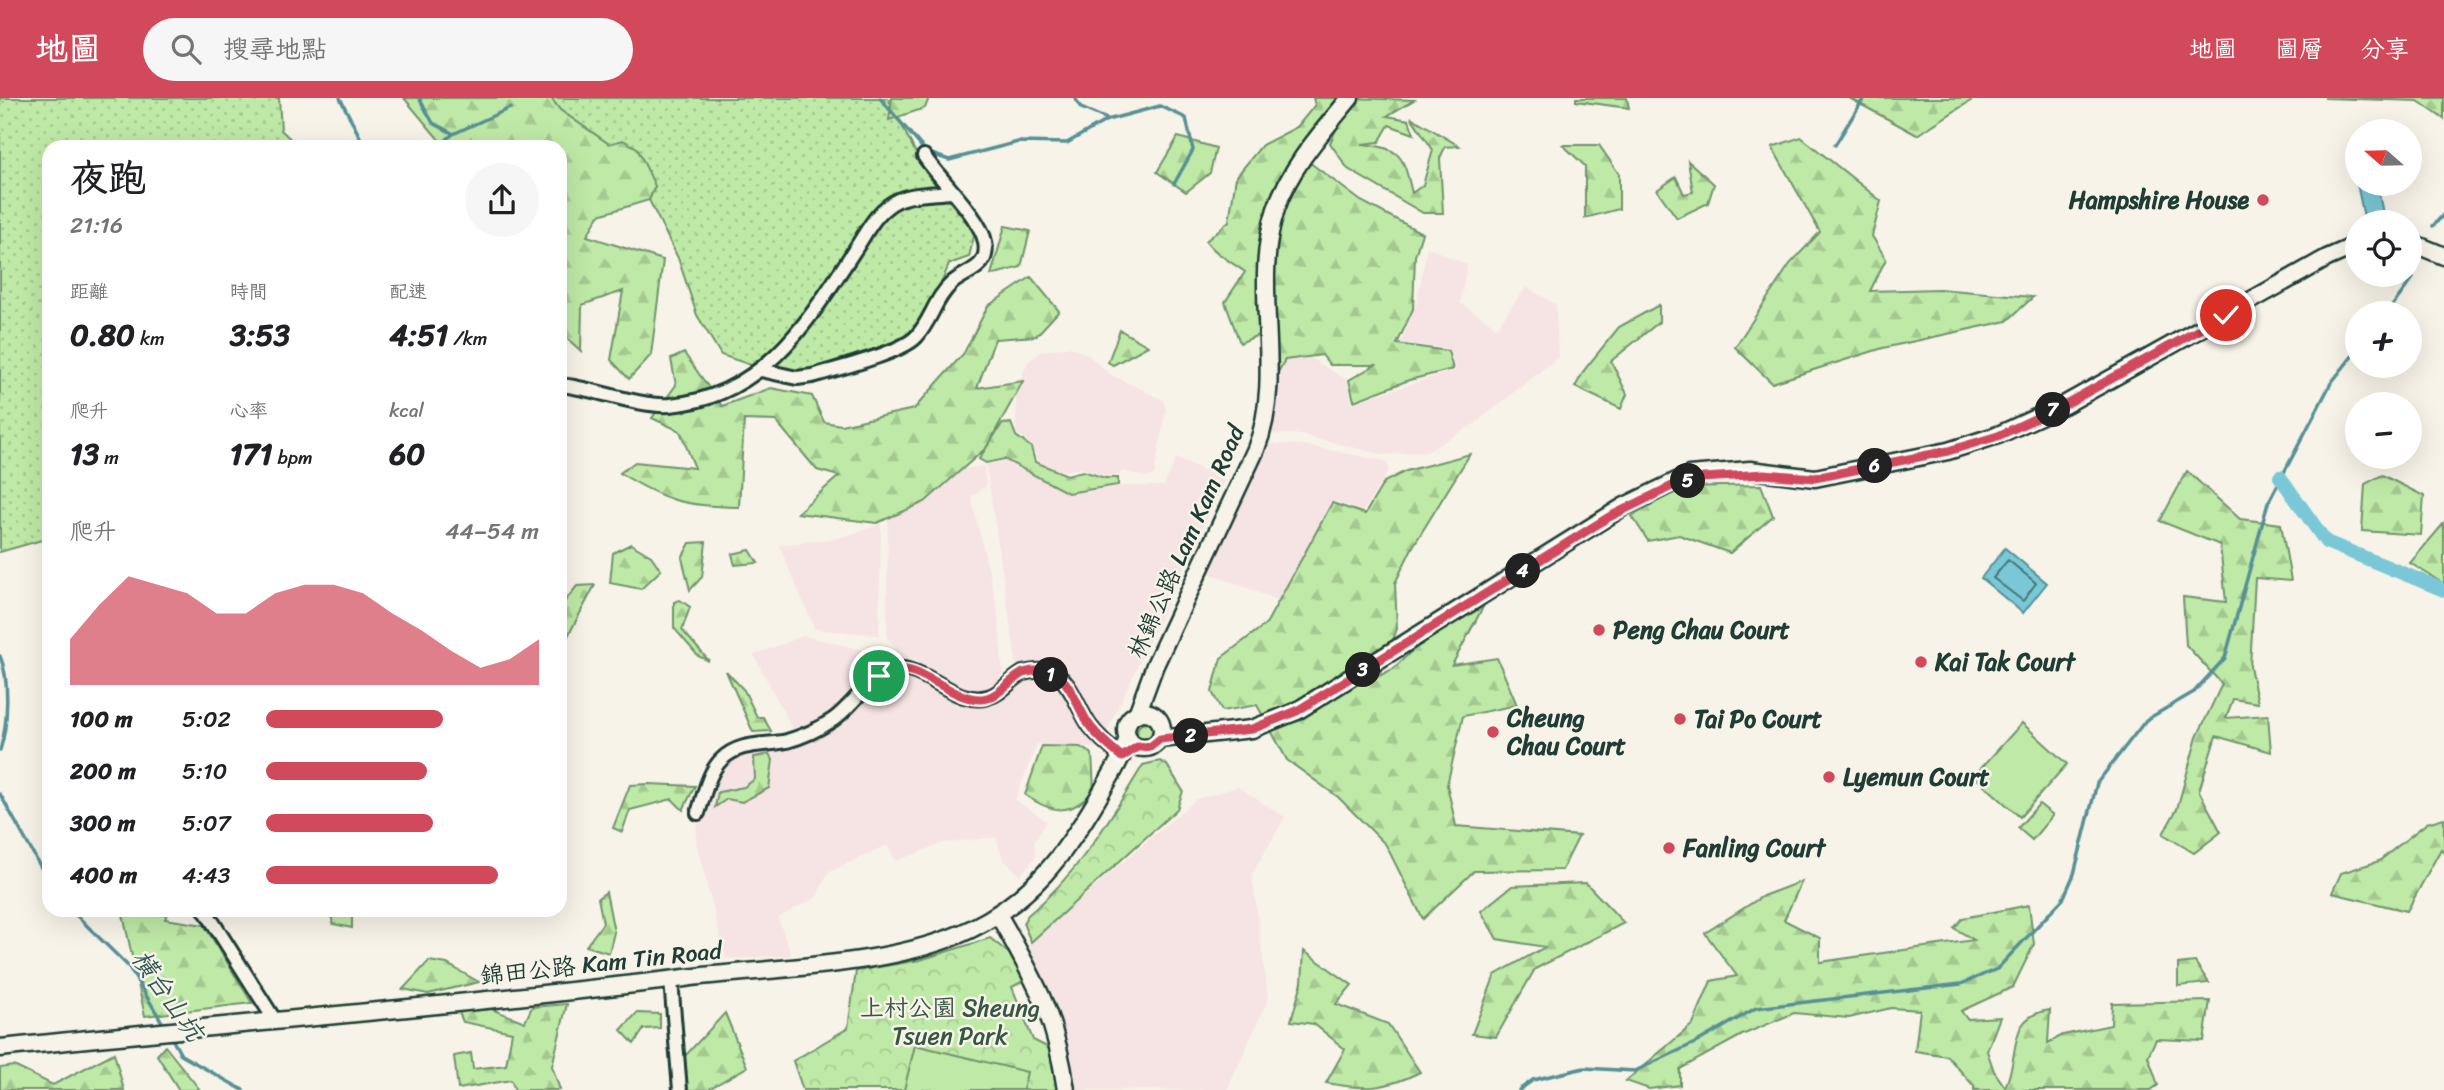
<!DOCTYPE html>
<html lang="zh-TW">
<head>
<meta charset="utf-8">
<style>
  body { margin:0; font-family:Sriracha,"LXGW WenKai TC",sans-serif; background:#f6f6f6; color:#202124; height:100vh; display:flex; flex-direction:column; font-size:26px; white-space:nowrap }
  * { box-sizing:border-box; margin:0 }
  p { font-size:23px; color:#757577 }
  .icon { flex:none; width:38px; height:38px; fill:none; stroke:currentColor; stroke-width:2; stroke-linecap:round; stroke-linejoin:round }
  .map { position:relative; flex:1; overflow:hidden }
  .details { position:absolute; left:42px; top:42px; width:525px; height:777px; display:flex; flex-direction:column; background:#fff; border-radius:21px; box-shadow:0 7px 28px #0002 }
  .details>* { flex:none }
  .needle { width:46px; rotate:290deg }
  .controls { position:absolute; left:2345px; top:21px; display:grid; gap:14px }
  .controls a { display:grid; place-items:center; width:77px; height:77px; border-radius:50%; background:#fff; box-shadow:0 7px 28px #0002; font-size:35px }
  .pin { position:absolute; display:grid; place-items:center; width:60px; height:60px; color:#fff; margin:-30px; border:4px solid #fff; border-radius:50%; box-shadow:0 2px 7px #0007 }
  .km { position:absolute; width:35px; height:35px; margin:-18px; border-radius:50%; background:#222; color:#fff; font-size:19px; line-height:35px; text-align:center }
  .round { display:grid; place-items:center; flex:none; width:74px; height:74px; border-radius:37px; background:#f6f6f6 }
  .head { display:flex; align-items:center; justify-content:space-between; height:119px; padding:0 28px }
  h1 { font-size:38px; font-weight:700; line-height:52px }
  .figures { display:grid; grid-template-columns:repeat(3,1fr); gap:10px; height:119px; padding:7px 28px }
  .figures div { display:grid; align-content:center }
  .figures b { font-size:30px; font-weight:700 }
  .figures small { font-size:19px; font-weight:400 }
  .figures p { font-size:19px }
  .chart { height:196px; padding:14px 28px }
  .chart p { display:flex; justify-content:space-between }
  .chart svg { width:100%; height:126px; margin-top:7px; fill:#d1495b; opacity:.7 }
  ul { padding:0 28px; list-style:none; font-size:23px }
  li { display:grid; grid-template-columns:112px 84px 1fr; align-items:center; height:52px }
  li i { height:18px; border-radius:9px; background:#d1495b }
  header { display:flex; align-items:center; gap:42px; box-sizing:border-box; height:98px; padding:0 35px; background:#d1495b; color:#fff }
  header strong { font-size:33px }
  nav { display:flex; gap:38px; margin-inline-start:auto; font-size:24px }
  .search { width:490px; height:63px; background:#f6f6f6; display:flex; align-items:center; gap:18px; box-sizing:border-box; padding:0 24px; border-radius:38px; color:#757577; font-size:26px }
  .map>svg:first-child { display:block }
</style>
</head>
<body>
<header>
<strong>地圖</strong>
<div class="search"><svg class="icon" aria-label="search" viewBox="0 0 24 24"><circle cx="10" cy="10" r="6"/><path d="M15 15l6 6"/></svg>搜尋地點</div>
<nav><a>地圖</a><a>圖層</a><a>分享</a></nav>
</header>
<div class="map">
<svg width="2444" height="992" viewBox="0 0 2444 992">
  <defs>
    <pattern id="grass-dots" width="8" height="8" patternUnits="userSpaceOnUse" patternTransform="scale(1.75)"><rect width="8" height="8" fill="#bfe9a6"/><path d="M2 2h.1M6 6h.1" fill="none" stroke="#a4c990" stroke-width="1.8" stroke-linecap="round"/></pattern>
    <pattern id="forest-firs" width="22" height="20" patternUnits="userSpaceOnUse" patternTransform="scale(1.75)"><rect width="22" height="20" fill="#bfe9a6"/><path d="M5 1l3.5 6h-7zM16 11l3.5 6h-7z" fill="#a4c990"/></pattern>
    <pattern id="park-crowns" width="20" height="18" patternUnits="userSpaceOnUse" patternTransform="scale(1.75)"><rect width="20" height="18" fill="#bfe9a6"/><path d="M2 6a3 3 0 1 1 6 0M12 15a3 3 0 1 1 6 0" fill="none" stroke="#a4c990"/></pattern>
  </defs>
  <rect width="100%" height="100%" fill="#f7f3e8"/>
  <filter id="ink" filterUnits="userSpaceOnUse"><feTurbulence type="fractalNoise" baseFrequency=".0143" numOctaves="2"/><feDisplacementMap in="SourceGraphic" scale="14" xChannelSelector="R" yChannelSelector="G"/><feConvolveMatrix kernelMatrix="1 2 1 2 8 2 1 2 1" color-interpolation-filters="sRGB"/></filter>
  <g filter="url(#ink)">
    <path fill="#f6e3e3" d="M1427,149L1467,167L1460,205L1497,229L1526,189L1556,207L1558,259L1473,327L1428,353L1385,357L1298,336H1264L1273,289L1278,284L1284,263L1310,260L1347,282L1352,305L1456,272L1451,254L1446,250L1401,245L1417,205Z
      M1070,249L1087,256L1109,276L1163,302L1166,312L1154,377L1147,379L1123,373L1118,377L1106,378L1081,370L1065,373L1045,368L1038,364L1032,348L1016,334V292L1028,264L1042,253Z
      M1259,345L1302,347L1385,363L1389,372L1363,413L1332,403L1278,502L1199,471Z
      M1176,360L1225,382L1105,637L1089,618L1074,583L1057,571L1017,570L986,367L1005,363L1068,396L1125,388H1164Z
      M984,368L986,388L971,399L997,508L1003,574L992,591L968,595L924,574L917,561L913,560L910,567H899L894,547L887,540L888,421L925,405L964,371Z
      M881,426L879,537L815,531L779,447L836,441Z
      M803,538L871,554L883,567L831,620L795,636L754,557Z
      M1032,576L1060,583L1098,650L1037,646L1015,702L1047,723L1034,744L1036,758L1020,777L1003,761L996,739L943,745L896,763L887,747L829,774L816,799L778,820L791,857L726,861L696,744L697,725L720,669L736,656L762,650L850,612L883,582L893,577L924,583L969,603Z
      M1238,689L1285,719L1252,776L1268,901L1227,992H1072L1023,851L1196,701Z"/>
    <path fill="url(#grass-dots)" stroke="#6f936d" stroke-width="2" d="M0,0H279L281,32L299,49H49V440L0,454Z
      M551,0H888L926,75L975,134L969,159L949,166L933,206L903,242L786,279L721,257L697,217L678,160L649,102L655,88L609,46L560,12Z
      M1137 634a9 9 0 1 1 18 0a9 9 0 1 1-18 0Z"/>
    <path fill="url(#forest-firs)" stroke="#6f936d" stroke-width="2" d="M404,0H551L560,12L609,46L623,42L637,50L655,88L649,102L599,117L587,138L663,162L651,257L629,281L611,262L623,193L582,207L581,253L560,234V49H445Z
      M892,0H929L925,10L889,22Z
      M1313,0H1339C1326,21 1310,34 1297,55L1361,103L1422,135L1415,158L1413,211L1397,246L1448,253L1453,271L1409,282L1354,303L1349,282L1375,267H1330L1322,257L1285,262L1276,278L1277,285L1272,287L1273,249L1256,238L1240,245L1225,204L1245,174C1232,164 1215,156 1206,143L1229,123L1236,79L1262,47L1297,29L1315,7Z
      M1350,0L1414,2L1387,18L1409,22L1414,36L1389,27L1379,44L1362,46C1403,50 1403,59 1412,95L1423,87L1433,52L1411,19L1459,48L1445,49L1440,60L1443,115H1423L1348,71L1330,45Z
      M1576,0H1627L1629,10L1576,3Z
      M1849,0H1975L1917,37Z
      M2324,0H2444V21L2418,3Z
      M1178,39L1216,50L1210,75L1186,94L1157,74Z
      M1801,39L1881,103L1872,138L1886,161L1870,193L1939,191L2033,199L2007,223L1883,250L1772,285L1735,249L1790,166L1820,134L1772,49Z
      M1563,47H1599L1619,76V111L1585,120V68Z
      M1688,63L1714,86L1708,105L1677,120L1657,92L1676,79L1684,96L1693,94Z
      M1005,128L1030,133L1021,169L991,177Z
      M1031,179L1059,213L1036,238L995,241L977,290L1023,283L986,350L925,404L877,425L797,415L839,378L817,372L776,323L744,322L739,409C684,408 667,404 620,375L635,364L695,370L680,333L652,320L676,287L671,261L684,255L722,308L771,290L812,298L824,324L841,327L914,311L964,255L988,208Z
      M1659,207V224L1611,263L1627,296L1621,311L1575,289L1585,271L1619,229Z
      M1120,232L1148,248L1113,267L1108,264Z
      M1011,325L1016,338L1031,349L1035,364L1067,377L1083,373L1105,380H1118V387L1068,395L1004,361L986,365L979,361L1002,326Z
      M1470,356L1412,450L1395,485L1397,531L1379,578L1393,571L1419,546L1483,509L1452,567L1497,560L1517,607L1463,618L1447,687L1456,728L1579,738L1562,772L1474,773L1423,821L1386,747L1338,699L1287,662L1257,607L1222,613L1212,594L1221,560L1266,526L1332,405L1365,416L1384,384L1406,373Z
      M2187,373L2240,421L2281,426L2291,483L2255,480L2250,569L2258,605L2233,601L2226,620L2268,617L2271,654L2216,638L2199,693L2221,734L2194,755L2163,736L2177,711L2197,639L2222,586L2186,547L2183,499L2226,504L2220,447L2160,423Z
      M2382,377L2424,398L2421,437L2362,433L2365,386Z
      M1761,387L1773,418L1730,455L1679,437L1648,443L1632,418L1683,389Z
      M2444,425V486L2410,465Z
      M706,444L702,479L690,492L682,460L690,445Z
      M631,446L651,458L661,472L641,491L610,485L613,455Z
      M750,452L758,465L735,467L732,456Z
      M595,487L560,553V509L577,488Z
      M680,502L690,509L682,532L709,563L698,558L674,530V504Z
      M726,573L744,592L757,619H763L771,633L753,634Z
      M1042,648L1080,649L1092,656L1094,692C1071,719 1052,715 1025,697Z
      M769,656L773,662L769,690L742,704L727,701L715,709L718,694L744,689L755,681L754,659Z
      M649,686L695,688L683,712L672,701L630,712L622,734L613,730L630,687Z
      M2444,720V754L2441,751L2407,813L2332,795L2341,775L2379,763L2427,725Z
      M1802,783L1784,822L1820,840V864L1974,842L1954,830L1963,820L2029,807L2034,846L2013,889L1961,913L1967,921L2000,919L1987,953L1994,973L2005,989C2021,957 2005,918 2050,912L2048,945L2063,937L2111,927L2112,905L2210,903L2204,943L2156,941L2148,958L2158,987L2151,992H1974V988L1947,958L1915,953L1920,912L1891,910L1849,920L1794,915L1742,937L1680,971V987L1649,991L1626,983L1693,926L1711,883L1737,878L1705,835L1763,798Z
      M1586,785L1624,825L1535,871L1496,939L1472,936L1495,877L1545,849L1497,841L1481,813L1512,788Z
      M606,794L614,834L609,855L586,848L603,825L598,800Z
      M122,812H169L165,821L204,827L252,905L145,918Z
      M330,812H345L352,819V830L333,826Z
      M1304,853L1352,887L1336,906L1388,926L1420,974C1384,992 1365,992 1326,985L1345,951L1314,926L1291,923L1302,884Z
      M429,863L447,866L479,884L428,896L403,891Z
      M2195,864L2209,885L2178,888V866Z
      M567,906L552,968L560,992H515L511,982L458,991L454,958L471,955L473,971L506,967L512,934L463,924L458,912L491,911L525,924L532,909Z
      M637,915L660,916V930L644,931L634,946L621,932Z
      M725,915L747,969L707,992H686L684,959Z
      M165,948L200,992H179L157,957Z
      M114,955L124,992H0V970L14,968L53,987Z"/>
    <path fill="url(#park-crowns)" stroke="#6f936d" stroke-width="2" d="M1160,663L1167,667L1183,693L1177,711L1031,844L1023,825L1028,817C1078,776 1110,721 1143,667Z
      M990,840L1011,857L1027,881L1012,889L1033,942L1049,950L1057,992H803L793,963L848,930L856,873L920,862Z"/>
    <path fill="#bfe9a6" stroke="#6f936d" stroke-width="2" d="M2022,625L2067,666L2020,719L1974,678Z
      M2039,706L2053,717L2032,742L2018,730Z
      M915,947L1027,974L1023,992H904Z"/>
    <path fill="#7ac8d7" stroke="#569096" stroke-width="2" d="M2357,86H2377L2383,115L2364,119Z
      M2005,450L2047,485L2023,515L1981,480Z"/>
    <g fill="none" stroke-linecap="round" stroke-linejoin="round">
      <path stroke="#437575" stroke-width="2" d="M2008,462L2036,485L2023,503L1993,480Z"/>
      <path stroke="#569096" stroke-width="3.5" d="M340,0L365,49
        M419,0L433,25L452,35
        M880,0L926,54L949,62L1018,44L1067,45L1107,22L1160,8L1186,20L1193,52L1174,86
        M1075,0L1081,10L1107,21
        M1835,47L1864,0
        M438,49L453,36L510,10
        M2433,128L2444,116
        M2387,215L2413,180
        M0,558C10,582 8,627 0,652
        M0,696L49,784
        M71,812L129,869L165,929
        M171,939L181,957L243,992
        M1519,992L1533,982L1584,970L1635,973L1697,944L1756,910L1961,886L1997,871L2063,801L2074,776L2097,685L2146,622L2194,594L2225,560L2268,405L2331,285L2357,252"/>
      <path stroke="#7ac8d7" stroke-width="14" d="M2280,379L2326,444L2444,492"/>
      <g stroke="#1f3d34" stroke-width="18">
        <path id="minor" d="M761,272L797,280L812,278C836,271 901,255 916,239C931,223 935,200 952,185C967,172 990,171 985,144C981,120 940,82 924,58
          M560,287C595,290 636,309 670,307C763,299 808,224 854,153C867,134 876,112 898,102C914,95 934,96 951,94
          M698,715C704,698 708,675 721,662C740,643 764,648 787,643C801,639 819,631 831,623C850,612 873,574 892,571C927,566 954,609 988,599C1001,596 1010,582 1023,575C1070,563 1071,601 1090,628C1099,640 1111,650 1123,659
          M205,812L274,921
          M671,882L680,992"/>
      </g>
      <g stroke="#1f3d34" stroke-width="21">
        <path id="major" d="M2410,144L2444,158
          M1126 632a18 18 0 1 1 36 0a18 18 0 1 1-36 0Z
          M1137,616L1155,567L1256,351C1286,274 1250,190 1276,111C1290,69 1322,34 1350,0
          M1160,641L1252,631L1297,613L1623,409L1689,377L1750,372L1815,380L1948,353L1998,337L2064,307L2327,160L2357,147
          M998,816C1035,883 1055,914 1066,992
          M0,950C228,926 457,908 685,880C773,869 891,870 971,831C1031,802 1065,756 1098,700C1109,680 1122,662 1128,639"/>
      </g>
      <use href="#minor" stroke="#f7f3e8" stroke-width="12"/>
      <use href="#major" stroke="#f7f3e8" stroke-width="16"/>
    </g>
  </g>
  <g fill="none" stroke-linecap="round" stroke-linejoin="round" filter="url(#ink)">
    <g stroke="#fff" stroke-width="14">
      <path id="route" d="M879,578C915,554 946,603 982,601C998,600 1009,582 1023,575C1071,563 1071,602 1090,628C1099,640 1111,650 1122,659L1137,649H1150L1160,641L1252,631L1297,613L1609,419L1672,388L1703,380L1764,376L1815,380L1948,353L1998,338L2064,307L2226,217"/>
    </g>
    <use href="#route" stroke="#d1495b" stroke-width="9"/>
  </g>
  <g fill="#d1495b" stroke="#f7f3e8" stroke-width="2.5">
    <circle cx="2263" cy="102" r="7"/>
    <circle cx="1599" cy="532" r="7"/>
    <circle cx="1921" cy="564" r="7"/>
    <circle cx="1680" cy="621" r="7"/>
    <circle cx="1493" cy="634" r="7"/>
    <circle cx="1829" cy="679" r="7"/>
    <circle cx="1669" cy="750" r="7"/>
  </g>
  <g text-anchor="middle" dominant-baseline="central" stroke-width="5" stroke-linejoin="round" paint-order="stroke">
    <g font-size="24" font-weight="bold" fill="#1f3d34" stroke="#f7f3e8" text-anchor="start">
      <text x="2249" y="102" text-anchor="end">Hampshire House</text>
      <text x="1613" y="532">Peng Chau Court</text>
      <text x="1935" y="564">Kai Tak Court</text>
      <text x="1507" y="620">Cheung<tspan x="1507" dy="28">Chau Court</tspan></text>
      <text x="1694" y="621">Tai Po Court</text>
      <text x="1843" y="679">Lyemun Court</text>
      <text x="1683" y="750">Fanling Court</text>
    </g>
    <g font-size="24" fill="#1f3d34" stroke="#f7f3e8">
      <text transform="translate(1186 444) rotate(-66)">林錦公路 Lam Kam Road</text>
      <text transform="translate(601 865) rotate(-6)">錦田公路 Kam Tin Road</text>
    </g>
    <g font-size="24" fill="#375745" stroke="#f7f3e8">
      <text x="950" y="910">上村公園 Sheung<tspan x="950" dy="28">Tsuen Park</tspan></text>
    </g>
    <g font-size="26" font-style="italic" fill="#315955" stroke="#f7f3e8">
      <text transform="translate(168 897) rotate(55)">橫台山坑</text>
    </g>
  </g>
</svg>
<div class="controls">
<a><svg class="needle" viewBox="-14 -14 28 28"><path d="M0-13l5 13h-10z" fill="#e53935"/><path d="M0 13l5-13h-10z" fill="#757577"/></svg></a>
<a><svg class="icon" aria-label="locate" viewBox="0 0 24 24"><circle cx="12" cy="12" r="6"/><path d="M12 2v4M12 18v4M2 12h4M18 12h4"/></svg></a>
<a>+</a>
<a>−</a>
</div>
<div class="pin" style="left:879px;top:578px;background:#1e9e55"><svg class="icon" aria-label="arrive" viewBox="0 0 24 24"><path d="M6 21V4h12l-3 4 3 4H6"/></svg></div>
<div class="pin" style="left:2226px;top:217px;background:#d93025"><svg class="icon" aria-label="check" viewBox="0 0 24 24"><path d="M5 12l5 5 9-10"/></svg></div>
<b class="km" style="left:1051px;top:577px">1</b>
<b class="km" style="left:1191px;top:638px">2</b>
<b class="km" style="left:1363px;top:572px">3</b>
<b class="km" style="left:1523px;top:473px">4</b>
<b class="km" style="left:1688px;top:383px">5</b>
<b class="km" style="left:1875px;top:368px">6</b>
<b class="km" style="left:2053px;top:312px">7</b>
<section class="details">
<div class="head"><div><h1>夜跑</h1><p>21:16</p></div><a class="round"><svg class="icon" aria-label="share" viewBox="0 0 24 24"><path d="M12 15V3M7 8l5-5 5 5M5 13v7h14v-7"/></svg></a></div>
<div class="figures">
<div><p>距離</p><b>0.80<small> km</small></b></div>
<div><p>時間</p><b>3:53</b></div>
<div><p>配速</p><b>4:51<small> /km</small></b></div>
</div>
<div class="figures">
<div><p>爬升</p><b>13<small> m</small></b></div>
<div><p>心率</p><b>171<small> bpm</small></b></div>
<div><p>kcal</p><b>60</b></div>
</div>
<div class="chart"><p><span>爬升</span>44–54 m</p>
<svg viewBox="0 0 160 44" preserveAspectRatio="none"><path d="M0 44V28L10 16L20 6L30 9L40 12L50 19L60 19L70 12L80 9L90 9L100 12L110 19L120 25L130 32L140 38L150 35L160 28V44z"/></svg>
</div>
<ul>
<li><b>100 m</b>5:02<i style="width:65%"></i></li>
<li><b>200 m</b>5:10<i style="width:59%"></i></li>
<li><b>300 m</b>5:07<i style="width:61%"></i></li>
<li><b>400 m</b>4:43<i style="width:85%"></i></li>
</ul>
</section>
</div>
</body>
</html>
